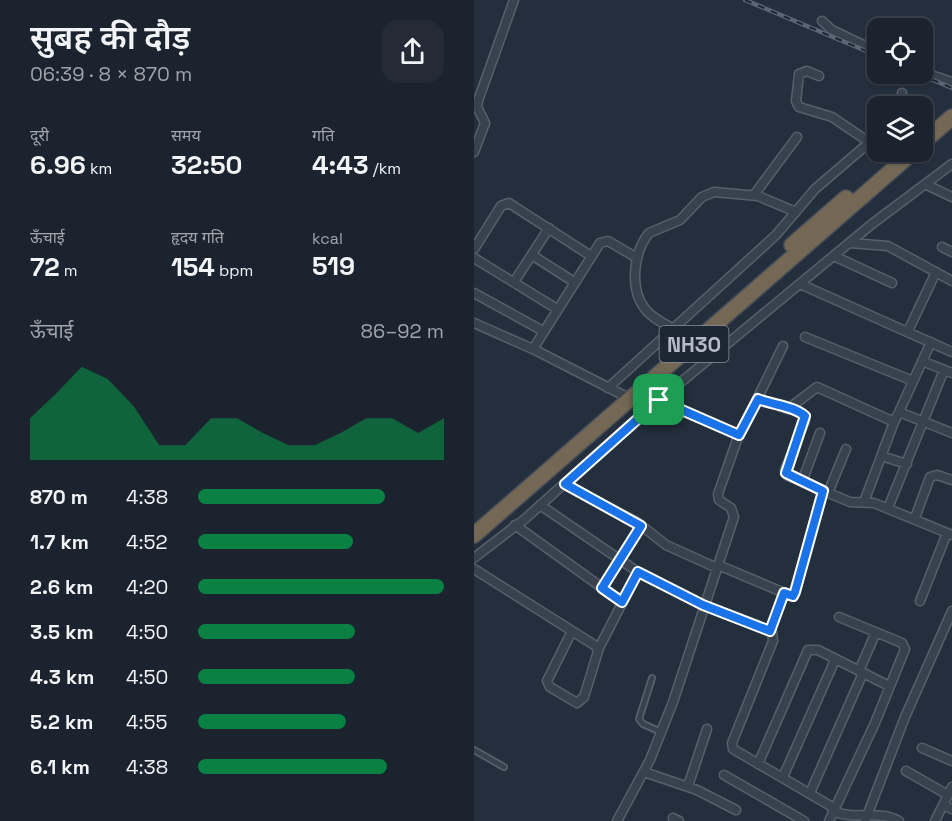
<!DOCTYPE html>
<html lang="hi">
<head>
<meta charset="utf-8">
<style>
  body { margin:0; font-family:"Space Grotesk","Noto Sans Devanagari",sans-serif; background:#242b36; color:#f1f3f6; height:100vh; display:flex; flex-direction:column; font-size:22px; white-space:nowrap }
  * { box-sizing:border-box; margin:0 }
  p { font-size:20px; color:#a0a4aa }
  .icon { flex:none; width:33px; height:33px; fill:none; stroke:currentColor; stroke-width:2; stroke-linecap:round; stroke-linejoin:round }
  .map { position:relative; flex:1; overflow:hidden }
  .details { display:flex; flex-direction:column; background:#1b232e; width:474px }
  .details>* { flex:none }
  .buttons { position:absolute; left:393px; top:18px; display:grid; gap:12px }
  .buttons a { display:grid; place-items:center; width:66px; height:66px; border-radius:12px; background:#1b232e; box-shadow:0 2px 4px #0004,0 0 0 2px #39404a; font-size:30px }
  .pin { position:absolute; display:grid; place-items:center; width:51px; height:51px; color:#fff; margin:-26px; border-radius:12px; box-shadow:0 3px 9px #0006 }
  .round { display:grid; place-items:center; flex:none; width:63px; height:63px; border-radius:18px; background:#242b36 }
  .overview { display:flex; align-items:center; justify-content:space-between; height:102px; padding:0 30px }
  h1 { font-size:33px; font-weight:600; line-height:45px }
  .figures { display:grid; grid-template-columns:repeat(3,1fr); gap:9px; height:102px; padding:6px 30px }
  .figures div { display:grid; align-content:center }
  .figures b { font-size:26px; font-weight:600 }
  .figures small { font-size:16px; font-weight:400 }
  .figures p { font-size:16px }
  .chart { height:168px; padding:12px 30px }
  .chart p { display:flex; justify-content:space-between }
  .chart svg { width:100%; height:108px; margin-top:6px; fill:#0b8043; opacity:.7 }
  ul { padding:0 30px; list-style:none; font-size:20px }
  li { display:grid; grid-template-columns:96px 72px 1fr; align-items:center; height:45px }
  li i { height:15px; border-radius:8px; background:#0b8043 }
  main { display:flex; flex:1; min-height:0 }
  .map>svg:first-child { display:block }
</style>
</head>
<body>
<main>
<section class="details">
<div class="overview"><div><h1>सुबह की दौड़</h1><p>06:39 · 8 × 870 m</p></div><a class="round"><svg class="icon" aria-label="share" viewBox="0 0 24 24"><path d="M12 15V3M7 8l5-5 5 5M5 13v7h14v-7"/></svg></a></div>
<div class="figures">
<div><p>दूरी</p><b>6.96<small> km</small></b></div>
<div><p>समय</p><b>32:50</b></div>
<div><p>गति</p><b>4:43<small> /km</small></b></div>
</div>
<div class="figures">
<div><p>ऊँचाई</p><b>72<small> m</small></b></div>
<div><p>हृदय गति</p><b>154<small> bpm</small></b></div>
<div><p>kcal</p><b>519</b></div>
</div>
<div class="chart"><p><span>ऊँचाई</span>86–92 m</p>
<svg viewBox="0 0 160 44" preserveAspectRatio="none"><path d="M0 44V27L10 17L20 6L30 11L40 22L50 38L60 38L70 27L80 27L90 33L100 38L110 38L120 33L130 27L140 27L150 33L160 27V44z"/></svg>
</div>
<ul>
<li><b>870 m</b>4:38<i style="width:76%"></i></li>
<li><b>1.7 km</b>4:52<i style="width:63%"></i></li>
<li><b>2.6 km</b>4:20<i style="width:100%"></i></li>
<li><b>3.5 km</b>4:50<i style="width:64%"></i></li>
<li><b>4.3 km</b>4:50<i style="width:64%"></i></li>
<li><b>5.2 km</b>4:55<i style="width:60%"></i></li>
<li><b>6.1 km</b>4:38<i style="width:77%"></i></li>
</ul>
</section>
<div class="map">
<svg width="478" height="821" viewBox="0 0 478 821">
  <rect width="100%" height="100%" fill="#242f3e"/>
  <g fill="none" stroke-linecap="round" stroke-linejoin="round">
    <g stroke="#565f6c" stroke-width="8">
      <path id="lane" d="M178,678L165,719L169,724L187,732
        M0,750L30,767"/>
    </g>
    <g stroke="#565f6c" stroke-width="11">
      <path id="street" d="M348,21L358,30L404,52
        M448,72L478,82
        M345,76L333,71L325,74L322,101L325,107L358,117L395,142
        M428,106V93
        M0,152L11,123L3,107L4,101L40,0
        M453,185L478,197
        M280,195L323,137
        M376,243L414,246L478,281
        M468,247L478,252
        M0,249L27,206L35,203L117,256
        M58,255L100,282
        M360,256L418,283
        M0,258L83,309
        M40,282L75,228
        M326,284L478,352
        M0,293L69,331
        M0,323L61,350L149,395
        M200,329C191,324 179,319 172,310C155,290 159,253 175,233L206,220L228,197L240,192L284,196L322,212
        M434,331L462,272
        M331,337L439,381
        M59,349L126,243L134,241L163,258
        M448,361L478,373
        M134,388L302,235L341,189L404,135
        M284,399L314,409L343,387L420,422L425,412L478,433
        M185,401L265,435
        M319,408L331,416V421L311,470L314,476L376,502L400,503L478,535
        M425,412L457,342
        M407,456L433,464
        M328,482L346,433
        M91,485L163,522L192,545L243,568
        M354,493L372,449
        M390,502L420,422
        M66,505L164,572L229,605L298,632L299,641L258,743L259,749L360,808
        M414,508L470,370
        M441,518L456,477L463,475L478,480
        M41,525L148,602
        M0,558L52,518L160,421L398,224L478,164
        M244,565L313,594L320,595L349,491
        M0,569L125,648
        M128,588L167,526
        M446,601L473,533
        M98,631L73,681L76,687L103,703L110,697L125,648L164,572
        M296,631L310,593
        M385,671L402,632
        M448,748L478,761
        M284,764L334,650H344L415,686
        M432,771L474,795
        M170,772L223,790L262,810
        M250,775L330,821
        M309,777L361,660
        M214,786L233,729
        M336,793L389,673
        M469,805L478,809
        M359,811C381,821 404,809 425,821
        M199,818L205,821
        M143,821L176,760L199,702L260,517L257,508L245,500L244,494L263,440L309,346
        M355,821L401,723L431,649L428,643L365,617
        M391,821L431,717L478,611
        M461,821L478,787"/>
    </g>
    <g stroke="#434c59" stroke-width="18">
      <path id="highway" d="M448,143L478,117
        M318,245L372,198
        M0,535L439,152"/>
    </g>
    <use href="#lane" stroke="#38414e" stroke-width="4.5"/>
    <use href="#street" stroke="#38414e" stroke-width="8"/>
    <use href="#highway" stroke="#746855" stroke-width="15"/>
    <g stroke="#5a6575" stroke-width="4.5">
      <path id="rail" d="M271,0L404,56
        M445,74L478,88"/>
    </g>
    <use href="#rail" stroke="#1d2633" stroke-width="2" stroke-dasharray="7" stroke-linecap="butt"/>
  </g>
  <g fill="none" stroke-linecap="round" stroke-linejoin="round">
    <g stroke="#fff" stroke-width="12">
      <path id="route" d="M284,399C300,405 319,406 331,416L312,473L349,491L321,592L319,596L310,593L296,631L229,605L164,572L148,602L128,588L167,526L91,484L185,400L265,435Z"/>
    </g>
    <use href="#route" stroke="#1a73e8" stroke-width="8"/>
  </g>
  <g text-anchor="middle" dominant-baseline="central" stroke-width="4.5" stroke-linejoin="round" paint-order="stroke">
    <rect fill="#1d2633" stroke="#878f9c" stroke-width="1.5" x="185.5" y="326" width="69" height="36" rx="4.5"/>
    <g font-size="21" font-weight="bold" fill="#b4bcc9">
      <text x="220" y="344">NH30</text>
    </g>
  </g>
</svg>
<div class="buttons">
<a><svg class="icon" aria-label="locate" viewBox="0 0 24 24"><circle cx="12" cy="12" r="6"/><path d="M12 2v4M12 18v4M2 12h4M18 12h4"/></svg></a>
<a><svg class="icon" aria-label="layers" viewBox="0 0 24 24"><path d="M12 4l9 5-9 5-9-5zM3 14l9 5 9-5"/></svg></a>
</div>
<div class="pin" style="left:185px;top:400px;background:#1e9e55"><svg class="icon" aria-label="arrive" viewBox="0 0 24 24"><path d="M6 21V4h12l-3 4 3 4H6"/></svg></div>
</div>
</main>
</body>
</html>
